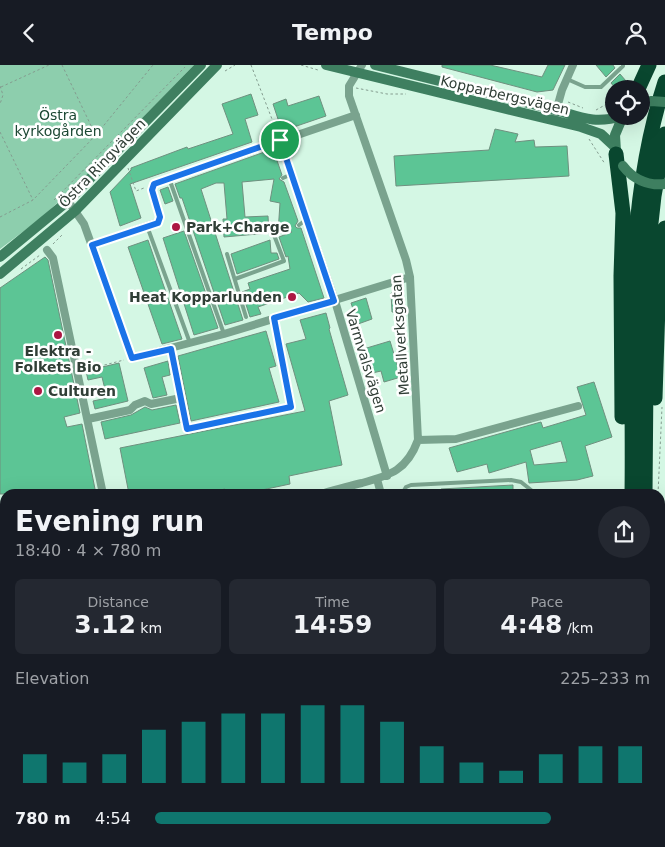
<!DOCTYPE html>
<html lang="en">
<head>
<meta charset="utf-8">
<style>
  body { margin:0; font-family:"DejaVu Sans",sans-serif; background:#242831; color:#f1f3f6; height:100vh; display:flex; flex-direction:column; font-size:19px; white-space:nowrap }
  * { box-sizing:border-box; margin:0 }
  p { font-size:16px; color:#9ea1a6 }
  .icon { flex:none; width:28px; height:28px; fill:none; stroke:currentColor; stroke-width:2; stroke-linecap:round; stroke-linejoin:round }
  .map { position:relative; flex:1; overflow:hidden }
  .sheet { position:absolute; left:0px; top:424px; width:665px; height:359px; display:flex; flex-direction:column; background:#171b24; border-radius:15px 15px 0 0; box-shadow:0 5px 20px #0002 }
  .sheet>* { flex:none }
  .buttons { position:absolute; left:605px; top:15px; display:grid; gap:10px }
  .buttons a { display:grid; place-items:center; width:45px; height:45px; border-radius:50%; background:#171b24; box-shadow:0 5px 20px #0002; font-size:25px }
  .pin { position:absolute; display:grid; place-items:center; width:42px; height:42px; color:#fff; margin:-21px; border:2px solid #fff; border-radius:50%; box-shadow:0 1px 5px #0007 }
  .round { display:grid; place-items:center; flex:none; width:52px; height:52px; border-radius:26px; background:#242831 }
  .headline { display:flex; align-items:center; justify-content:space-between; height:85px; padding:0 15px }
  h1 { font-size:28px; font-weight:700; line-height:38px }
  .stats { display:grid; grid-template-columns:repeat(3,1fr); gap:8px; height:85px; padding:5px 15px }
  .stats div { display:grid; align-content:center; border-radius:8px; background:#242831; text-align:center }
  .stats b { font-size:25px; font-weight:700 }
  .stats small { font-size:14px; font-weight:400 }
  .stats p { font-size:14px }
  .chart { height:140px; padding:10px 15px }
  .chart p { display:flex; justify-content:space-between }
  .chart svg { width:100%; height:90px; margin-top:5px; stroke:#0f766e; stroke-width:6 }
  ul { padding:0 15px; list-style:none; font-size:16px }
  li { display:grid; grid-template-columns:80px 60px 1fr; align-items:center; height:38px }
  li i { height:12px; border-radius:6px; background:#0f766e }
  header { display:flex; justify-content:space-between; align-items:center; height:65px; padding:0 15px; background:#171b24; font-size:22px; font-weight:700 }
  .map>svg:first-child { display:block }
</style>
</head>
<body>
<header><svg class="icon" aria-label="back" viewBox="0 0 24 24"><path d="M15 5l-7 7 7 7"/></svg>Tempo<svg class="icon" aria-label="person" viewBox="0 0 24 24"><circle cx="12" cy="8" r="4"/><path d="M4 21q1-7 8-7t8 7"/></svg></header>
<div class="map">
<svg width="665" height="782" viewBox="0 0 665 782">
  <rect width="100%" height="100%" fill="#d4f7e4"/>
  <path fill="#8dcead" d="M0,0H194L84,113L41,153L0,184Z"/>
  <path fill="#5cc595" stroke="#6f907f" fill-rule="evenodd" d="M442,0H490L542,12L548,0H565L553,25L537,27L442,2Z
    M596,0H613L615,3L606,12Z
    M620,9L626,16L616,24L611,18Z
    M251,29L258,50L245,54L252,77L130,119L141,153L120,161L110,127L131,105V103L187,82L188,84L233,69L222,39Z
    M319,31L326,51L282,66L273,39L286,34L288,41Z
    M495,64L518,69L515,77L534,75L535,82L567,81L569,111L396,121L394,91L489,85Z
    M273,84L282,110L279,114L284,117L298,156L295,161L297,163H301L324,233L308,237L299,228L258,242L261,249L250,252L242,227L250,224L248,218L290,204L288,191L286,192L279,172L292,167L278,168L280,138L270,136L274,114L242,117L245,152L268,151L269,168L224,172L223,154H227L224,118H216L201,124L243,255L225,260L182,133H180L175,119Z
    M168,122L173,136L165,139L160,125Z
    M184,166L218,263L194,270L163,173Z
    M148,175L182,274L162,279L128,182Z
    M270,175L271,188H277L279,194L237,209L231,189Z
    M45,192L48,195L80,348L64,352L67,362L82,359L96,429H0V223Z
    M391,228H402L403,247H392Z
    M366,233L372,254L358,259L351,238Z
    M326,248L330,263L329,264L348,330L329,336L342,400L289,411L290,419L243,429H226L225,424L200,429H129L120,383L305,346L286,279L306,274L300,255Z
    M266,266L276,301L269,303L279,337L191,356L178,291Z
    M390,276L401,312L384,317L381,306L368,309L360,285Z
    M168,296L170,310L162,312L167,330L153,333L144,303Z
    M119,298L128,336L95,344L93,336L107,333L102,312L88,315L86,306Z
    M594,317L612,372L585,381L593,411L577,415L529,418L526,397L489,408L487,399L457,407L449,383L541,357L543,363L586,350L577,322ZM561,376L567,397L534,400L530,385Z
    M176,340L180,358L105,374L101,357L131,350L145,342L152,345Z
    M513,420V429H441V424Z"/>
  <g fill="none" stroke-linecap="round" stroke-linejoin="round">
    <path stroke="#849c8f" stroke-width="1" stroke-dasharray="2.5 2.5" stroke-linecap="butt" d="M62,0L95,69
      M251,0L277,67
      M301,0L318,5
      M225,6L235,0
      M0,21L3,30L0,39
      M1,22L49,0
      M356,23L387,29H406
      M568,37L583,43
      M596,45L614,35
      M0,67L33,135
      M589,74L605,99
      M128,103L136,126L144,123
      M54,135L185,2
      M0,152L33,135L96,70L153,0
      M53,179L62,170
      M21,204L40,190
      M85,305L124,295
      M658,429L662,342
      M660,444L665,441
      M660,584L664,600
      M0,646L5,653
      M0,739L5,746
      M0,743L5,740
      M660,759L665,757
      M16,778L17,782
      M572,778L578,780
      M641,778L650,782"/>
    <path stroke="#7aa38e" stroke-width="4" d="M567,14L585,22H601L623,1V0
      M169,113L224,269
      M283,113L292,109
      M299,160L307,154
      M147,161L190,278
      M227,189L246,252
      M235,214L284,196L274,170
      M402,429L406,422L411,420L511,415L521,417L536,429
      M129,778L132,782
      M362,778L365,782
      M354,782L360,778
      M478,782L479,778"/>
    <path stroke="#7aa38e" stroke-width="8" d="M555,50L562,25L573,0
      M280,75L335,236L387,411
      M68,136L84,159L132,293L224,269L410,212
      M92,180L158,157L160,152L152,125L154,119L356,50
      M47,185L53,193L103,429
      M171,284L187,364L291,342L274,253
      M88,354L130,345L135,340L145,336L151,339L181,333
      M418,375L456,374L578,341
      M377,414L381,429
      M321,429C335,425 349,421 362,418C391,410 407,405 418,375L410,212L406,195L349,31V21L362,0
      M0,517L5,516
      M257,778L260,782
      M319,782L325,778"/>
    <path stroke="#3e7f60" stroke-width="10" d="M326,0L581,62L601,69L615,82
      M375,0L556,45C583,53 595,59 623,51
      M616,86L615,70L623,51
      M0,192L68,136L201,0
      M0,209L75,146L217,0
      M0,670L5,672
      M0,686L5,694
      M0,711L5,700
      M3,726L5,717
      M42,778L45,782
      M51,778L54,782
      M587,778L597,782"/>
    <path stroke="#09472f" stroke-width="15" d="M638,24L649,0
      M616,89L623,148L621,211L622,352
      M655,333L659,209L665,163
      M632,429C634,293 622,148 665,17
      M645,429L647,194L654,131L665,69
      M660,612L665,621
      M660,698L665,688
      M517,781L521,778
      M503,782L504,778"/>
    <g stroke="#52655b" stroke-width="4.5">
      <path id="rail" d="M660,582H665
        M0,591H5"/>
    </g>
    <use href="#rail" stroke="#fff" stroke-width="2.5" stroke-dasharray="8" stroke-linecap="butt"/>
    <path stroke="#3e7f60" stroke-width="10" d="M641,39L651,36L665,37
      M623,101C633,114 648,121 665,119
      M622,778L633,782"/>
  </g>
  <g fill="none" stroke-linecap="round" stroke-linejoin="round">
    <g stroke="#fff" stroke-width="10">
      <path id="route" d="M280,75L334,236L274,253L291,342L187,364L171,284L132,293L92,180L158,158L160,152L152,125L154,119Z"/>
    </g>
    <use href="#route" stroke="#1a73e8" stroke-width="6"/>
  </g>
  <g fill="#ac1743" stroke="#fff" stroke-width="2">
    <circle cx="176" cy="162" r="5"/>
    <circle cx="292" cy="232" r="5"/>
    <circle cx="58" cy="270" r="5"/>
    <circle cx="38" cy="326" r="5"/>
  </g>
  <g text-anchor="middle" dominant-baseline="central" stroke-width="5" stroke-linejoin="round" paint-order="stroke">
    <g font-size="14" fill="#303e36" stroke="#fff">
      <text transform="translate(505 30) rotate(13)">Kopparbergsvägen</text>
      <text transform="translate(102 98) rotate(-46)">Östra Ringvägen</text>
      <text transform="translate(400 270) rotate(-94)">Metallverksgatan</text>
      <text transform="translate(366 296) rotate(73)">Varmvalsvägen</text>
    </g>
    <g font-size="14" fill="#1c4834" stroke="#fff">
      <text x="58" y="50">Östra<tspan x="58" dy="16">kyrkogården</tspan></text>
    </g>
    <g font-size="14" font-weight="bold" fill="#303e36" stroke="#fff" text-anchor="start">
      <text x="186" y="162">Park+Charge</text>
      <text x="282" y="232" text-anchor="end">Heat Kopparlunden</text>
      <text x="58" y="286" text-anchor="middle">Elektra -<tspan x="58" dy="16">Folkets Bio</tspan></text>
      <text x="48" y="326">Culturen</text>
    </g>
  </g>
</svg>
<div class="buttons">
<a><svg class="icon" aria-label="locate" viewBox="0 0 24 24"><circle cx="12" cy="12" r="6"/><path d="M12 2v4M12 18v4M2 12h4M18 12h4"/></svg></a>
</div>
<div class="pin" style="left:280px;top:75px;background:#1e9e55"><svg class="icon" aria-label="arrive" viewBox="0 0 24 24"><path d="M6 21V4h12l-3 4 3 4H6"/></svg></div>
<section class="sheet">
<div class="headline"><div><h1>Evening run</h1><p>18:40 · 4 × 780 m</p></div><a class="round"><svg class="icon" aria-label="share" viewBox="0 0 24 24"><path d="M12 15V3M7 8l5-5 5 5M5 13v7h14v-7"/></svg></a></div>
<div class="stats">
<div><p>Distance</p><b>3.12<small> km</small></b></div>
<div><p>Time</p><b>14:59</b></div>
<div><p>Pace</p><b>4:48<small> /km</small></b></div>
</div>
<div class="chart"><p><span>Elevation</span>225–233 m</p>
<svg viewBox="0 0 160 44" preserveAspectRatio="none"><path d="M5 44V30M15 44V34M25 44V30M35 44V18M45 44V14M55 44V10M65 44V10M75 44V6M85 44V6M95 44V14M105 44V26M115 44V34M125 44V38M135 44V30M145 44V26M155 44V26"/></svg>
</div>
<ul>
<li><b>780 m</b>4:54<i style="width:80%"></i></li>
</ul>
</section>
</div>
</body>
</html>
